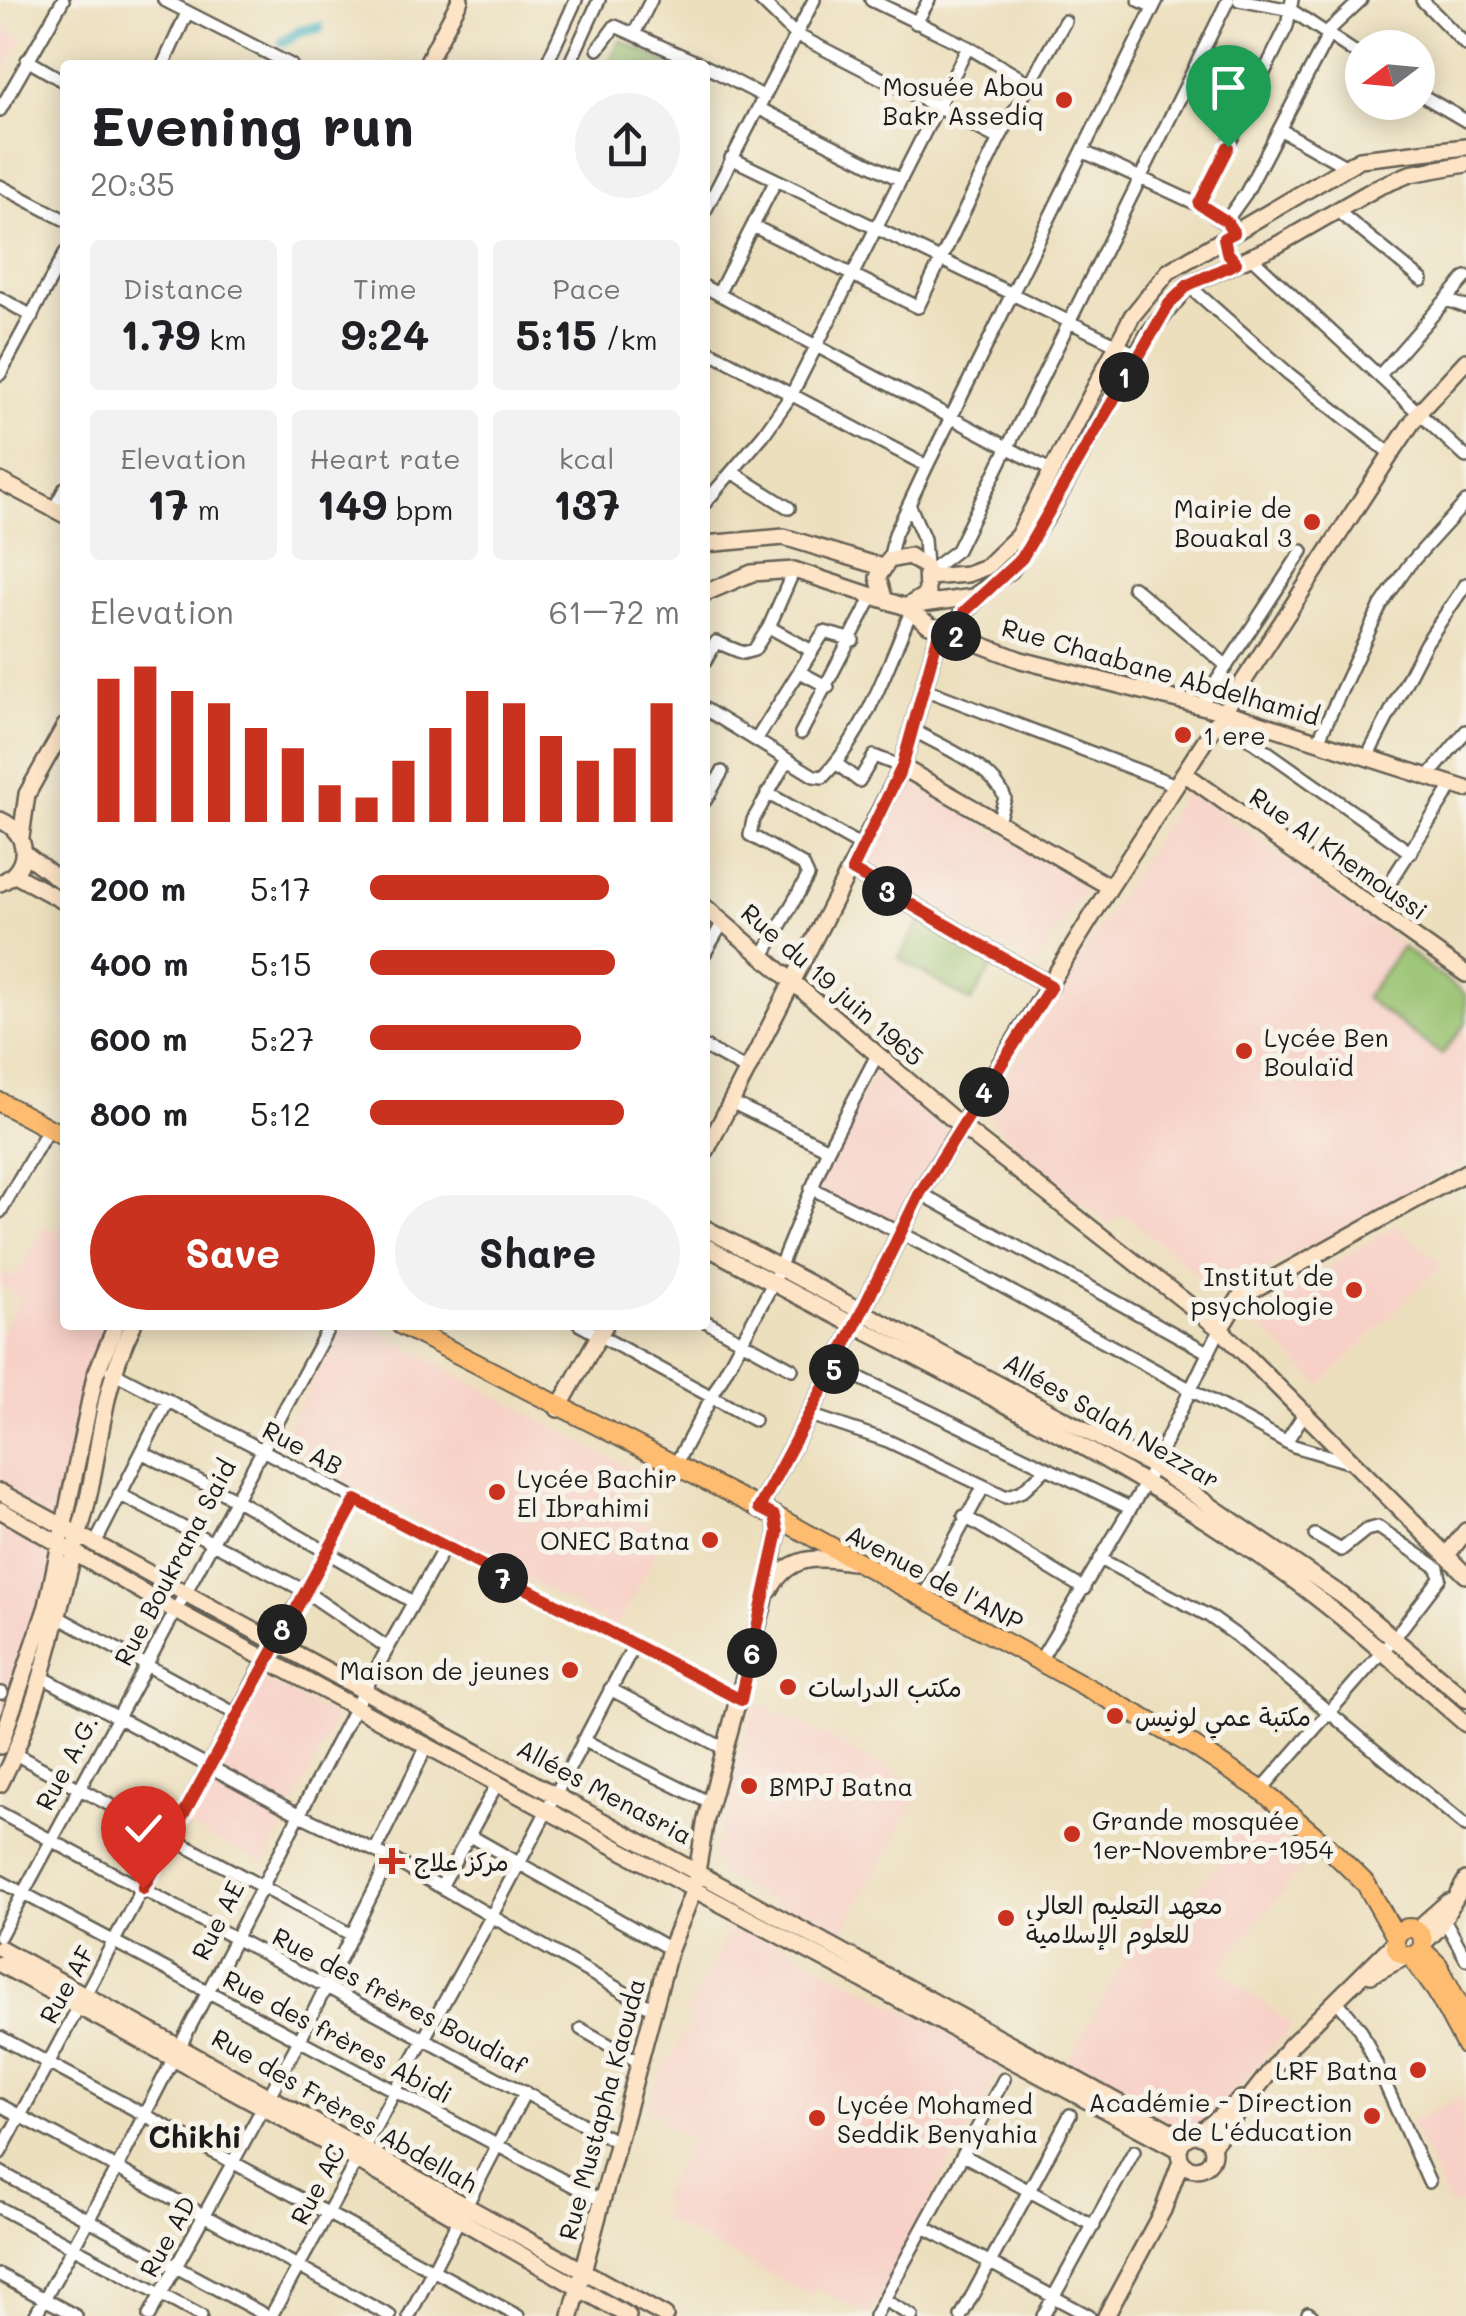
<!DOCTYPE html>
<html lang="en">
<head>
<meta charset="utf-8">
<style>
  body { margin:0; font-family:Mali,"Playpen Sans Arabic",sans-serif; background:#f2f2f2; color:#202124; height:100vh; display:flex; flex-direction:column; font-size:38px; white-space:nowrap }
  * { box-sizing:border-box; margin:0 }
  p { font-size:32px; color:#757577 }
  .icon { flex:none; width:55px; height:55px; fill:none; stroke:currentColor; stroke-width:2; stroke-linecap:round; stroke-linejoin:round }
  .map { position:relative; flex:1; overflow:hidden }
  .panel { position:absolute; left:60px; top:60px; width:650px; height:1270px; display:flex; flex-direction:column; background:#fff; border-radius:10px; box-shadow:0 5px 25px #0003 }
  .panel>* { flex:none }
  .needle { width:65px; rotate:254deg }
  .controls { position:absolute; left:1345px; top:30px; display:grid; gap:20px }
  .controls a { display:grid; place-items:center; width:90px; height:90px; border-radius:50%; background:#fff; box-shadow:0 5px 25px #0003; font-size:50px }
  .pin { position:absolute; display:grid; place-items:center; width:85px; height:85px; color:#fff; margin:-102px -42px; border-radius:50% 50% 50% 0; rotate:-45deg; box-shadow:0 0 10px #0007 }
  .pin .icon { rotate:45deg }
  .km { position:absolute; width:50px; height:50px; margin:-25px; border-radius:50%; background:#222; color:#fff; font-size:28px; line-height:50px; text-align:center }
  .round { display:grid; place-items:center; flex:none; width:105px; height:105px; border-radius:52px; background:#f2f2f2 }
  .headline { display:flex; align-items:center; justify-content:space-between; height:170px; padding:0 30px }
  h1 { font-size:55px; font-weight:700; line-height:75px }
  .figures { display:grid; grid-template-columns:repeat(3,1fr); gap:15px; height:170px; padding:10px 30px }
  .figures div { display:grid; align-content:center; border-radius:10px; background:#f2f2f2; text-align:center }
  .figures b { font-size:42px; font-weight:700 }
  .figures small { font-size:28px; font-weight:400 }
  .figures p { font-size:28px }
  .chart { height:280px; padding:20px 30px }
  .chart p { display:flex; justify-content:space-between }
  .chart svg { width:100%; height:180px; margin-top:10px; stroke:#c8321e; stroke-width:6 }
  .primary-button { display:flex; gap:20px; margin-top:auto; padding:20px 30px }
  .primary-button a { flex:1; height:115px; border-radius:60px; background:#c8321e; color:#fff; font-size:40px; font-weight:700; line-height:115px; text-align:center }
  .primary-button a+a { background:#f2f2f2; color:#202124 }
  ul { padding:0 30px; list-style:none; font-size:32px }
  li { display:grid; grid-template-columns:160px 120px 1fr; align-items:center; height:75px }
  li i { height:25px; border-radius:12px; background:#c8321e }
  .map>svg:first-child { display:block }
</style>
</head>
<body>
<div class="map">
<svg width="1466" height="2316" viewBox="0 0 1466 2316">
  <rect width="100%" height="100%" fill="#f7f3e8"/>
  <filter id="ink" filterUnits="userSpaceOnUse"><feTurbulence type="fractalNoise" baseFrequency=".01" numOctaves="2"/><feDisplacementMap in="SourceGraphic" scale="20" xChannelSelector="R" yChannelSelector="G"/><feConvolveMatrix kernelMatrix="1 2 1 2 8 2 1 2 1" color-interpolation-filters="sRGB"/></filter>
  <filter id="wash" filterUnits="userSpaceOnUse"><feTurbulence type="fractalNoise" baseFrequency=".0048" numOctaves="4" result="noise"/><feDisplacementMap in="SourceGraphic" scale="40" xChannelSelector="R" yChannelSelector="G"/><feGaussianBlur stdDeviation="2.25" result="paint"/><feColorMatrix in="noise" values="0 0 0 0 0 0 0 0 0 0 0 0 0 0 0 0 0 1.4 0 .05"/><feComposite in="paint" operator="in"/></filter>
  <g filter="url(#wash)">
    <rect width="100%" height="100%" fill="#ecdfbd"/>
    <path fill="#f7d1c7" d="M0,26L23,38L0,81Z
      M906,780L1087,885L1035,966L860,864Z
      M1187,789L1466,991V1162L1221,1295L1123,1213L1109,1225L1017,1147L984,1111Z
      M877,1068L953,1137L897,1238L812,1193Z
      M65,1215V1325H106L77,1425L58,1551L0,1733V1496L5,1487L0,1484V1335L21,1297L0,1285V1271L15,1278L44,1227L55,1233Z
      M1395,1224L1443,1264L1321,1386L1251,1317Z
      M342,1325H367L640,1474L618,1509L666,1535L616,1628L278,1445Z
      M261,1677L337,1718L290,1813L212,1772Z
      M755,1700L924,1787L839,1938L718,1873L713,1859Z
      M205,1783L284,1825L265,1864L182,1824Z
      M1251,1814L1308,1860L1220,1969L1293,2026L1203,2125L1178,2128L1064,2068L1150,1915L1166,1927L1233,1845L1228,1841Z
      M736,1920L1004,2062L870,2315L816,2288L810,2296L660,2218L666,2204L659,2199L691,2139L659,2121L662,2115L648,2107L654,2087L692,2020L684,2015Z
      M1462,2096L1466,2201L1451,2208L1410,2122Z"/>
    <path fill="#96c16e" stroke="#596e45" stroke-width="2.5" d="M620,40L672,65H608Z
      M923,918L995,962L971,1002L899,958Z
      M1402,947L1466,995V1023L1442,1055L1365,998Z"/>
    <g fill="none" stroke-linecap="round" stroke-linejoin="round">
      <path stroke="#45b2c1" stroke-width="11" d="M283,42L300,31L319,28"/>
    </g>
  </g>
  <g filter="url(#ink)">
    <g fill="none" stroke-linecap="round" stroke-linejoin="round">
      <g stroke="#656054" stroke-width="16">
        <path id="street" d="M164,0L291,65
          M760,0L795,34L999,139
          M871,0L968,47L1032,85
          M1139,0L1153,7
          M1239,0L1291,10L1362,57
          M1422,0L1466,45
          M916,23L929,0
          M1327,32L1361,0
          M634,34L651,0
          M598,49L615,26L703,65
          M27,60L65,82
          M163,65L187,13
          M546,65L576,0
          M569,65L599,0
          M705,66L763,96
          M1418,93L1466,121
          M758,108L899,179
          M0,110L63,0
          M1281,130L1345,166
          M1084,152L1199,205L1230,227
          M731,158L1136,354
          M0,186L65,220
          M1199,205L1287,26L1292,0
          M1336,210L1422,280
          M705,211L814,0
          M1226,221L1246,193L1329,34
          M755,227L918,307L999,139L1065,21
          M1251,257L1466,457
          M1188,285L1289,374L1391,454
          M705,287L1052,471
          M718,294L775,182
          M0,298L32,316
          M1447,300L1466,307
          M705,349L927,466
          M0,374L65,253
          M1379,376L1466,277
          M732,472L789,508
          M705,503L764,434L792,394L968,47
          M909,504L924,539L926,567
          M54,509L65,488
          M889,560L895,534L927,466L1157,0
          M928,572L957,550L1228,0
          M1133,587L1227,666
          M769,627L812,651
          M705,662L716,642L743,653L754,650L769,627L794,570
          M800,672L828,687
          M924,689L1176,785
          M1201,705L1302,551
          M705,709L814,776L823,777C865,734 887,668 910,614
          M1221,719L1411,853
          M913,730C942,747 993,766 1005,798L998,821
          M801,733L872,597
          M756,740L824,632L853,640
          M1318,741L1381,605L1409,565L1466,502
          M1367,757L1426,643L1466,584
          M837,764L859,781L874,756L902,767
          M1427,778L1466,731
          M767,793L863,847
          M705,801L722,772
          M1373,909L1452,786
          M705,953L723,922
          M764,954L808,876L803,865L750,835L753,820L787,760
          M705,1047L749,1071
          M733,1103L828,1149
          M811,1188L950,1258L1294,1446L1355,1464
          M920,1193L1209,1353
          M0,1212L49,1128
          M705,1321L792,1369
          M580,1325L754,1420
          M835,1366L1128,1507
          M111,1371L741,1700
          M810,1415L888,1441L984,1486L922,1599
          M1286,1442L1306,1411
          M143,1453L235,1499L413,1602
          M674,1467L773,1283L828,1149L877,1055
          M984,1486L1006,1497L1022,1491L1047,1468
          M119,1494L303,1590L388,1648
          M964,1516L1084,1589
          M95,1544L168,1400
          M1100,1559L1209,1616L1237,1636L1466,1826
          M60,1618L236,1714
          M1039,1662L1145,1484L1220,1329
          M40,1676L300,1815L390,1858L655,2010
          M610,1689L725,1749
          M0,1693H2
          M583,1740L710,1803
          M15,1754L350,1934
          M1261,1790L1395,1637L1440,1578L1438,1568L1378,1527L1366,1530L1341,1550L1315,1535
          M0,1813L619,2143
          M469,1835L670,1949
          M375,1851L428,1744
          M0,1881L602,2201
          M441,1887L498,1782
          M1444,1919L1466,1959
          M0,1936L330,1325
          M1337,2001L1361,2030L1429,2182
          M581,2029L639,2062
          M0,2037L518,2316
          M0,2105L390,2316
          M0,2153L274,1643L356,1500
          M963,2155L1094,2226
          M0,2172L267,2316
          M0,2208L201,2316
          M924,2227L1089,2316
          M0,2275L76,2316
          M884,2300L912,2316
          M1308,2313L1312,2316
          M35,2316L118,2166L356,1705L444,1548
          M149,2316L299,2041L390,1858
          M271,2316L491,1917L633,1647
          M409,2316L525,2092
          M875,2316L1004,2079
          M961,2316L1070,2115
          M1043,2316L1134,2151"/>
      </g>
      <g stroke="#656054" stroke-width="20">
        <path id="secondary" d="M426,65L460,0
          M0,481L65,515
          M705,544L784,537L882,567
          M929,577L967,574L986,567L1018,536L1132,316L1169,271L1360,159L1466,147
          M705,593L752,573L794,570L906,607L927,594L926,567L909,556L889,560L878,577L884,598
          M915,605L973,597L1011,570L1048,515L1149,333L1188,285L1277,245L1378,187L1410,174L1466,164
          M906,607L929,625L1021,660L1225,712L1466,789
          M958,636L960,617L978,598
          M902,767L1110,887
          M1184,773L1466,974
          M0,820C31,833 31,870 0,883
          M21,837L27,794L65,726
          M24,853L65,884
          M852,870L1051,986
          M15,875L65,902
          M705,907L962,1127L1220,1329L1466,1575
          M705,1153L902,767L940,629
          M705,1228L1154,1467L1344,1597L1466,1699
          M705,1246C899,1353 1104,1444 1285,1574C1349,1620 1407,1673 1466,1724
          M1220,1329L1240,1297L1466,1172
          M558,1409L605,1325
          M0,1492L1185,2139
          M759,1508L835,1366L920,1193L1110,887L1393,451L1419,412L1466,361
          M0,1510L176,1611L1179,2150
          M1446,1556L1466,1531
          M770,1590C788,1555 817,1556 852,1562
          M0,1746L47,1606L95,1376L116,1325
          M0,1784C42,1702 57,1610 82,1523C102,1452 98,1396 133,1325
          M1416,1930L1448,1902
          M1423,1944L1437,1930L1466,1880
          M0,1948L665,2316
          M0,1964L263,2107L628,2316
          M1371,1975L1407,1956
          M1179 2152a17 17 0 1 1 34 0a17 17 0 1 1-34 0Z
          M1197,2135L1241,2099
          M1212,2146L1290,2046L1395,1942
          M571,2316L670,1949L694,1889L706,1819L764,1603L778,1532L775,1516
          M1106,2316L1163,2210L1181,2161"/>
      </g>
      <g stroke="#656054" stroke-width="22">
        <path id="primary" d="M0,1102L65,1137
          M401,1325L775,1516L1192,1745L1261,1790L1327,1846L1366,1884L1396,1937
          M1395 1942a14 14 0 1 1 28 0a14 14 0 1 1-28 0Z
          M1421,1949L1438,1965L1466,2019
          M1411,1956L1437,1992L1466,2046"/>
      </g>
      <use href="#street" stroke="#fff" stroke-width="11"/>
      <use href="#secondary" stroke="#fee4c6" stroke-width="15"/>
      <use href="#primary" stroke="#fdbc70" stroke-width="18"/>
    </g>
  </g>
  <g fill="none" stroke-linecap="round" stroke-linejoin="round" filter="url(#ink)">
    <g stroke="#fff" stroke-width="20">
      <path id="route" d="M143,1888L356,1500L741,1700L778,1532L775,1516L759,1508L835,1366L920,1193L1051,986L852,870L902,767L940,629L958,636L964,612L1022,558L1169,304L1188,285L1236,263L1227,252L1224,238L1234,233L1226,221L1199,204L1228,147"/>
    </g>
    <use href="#route" stroke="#c8321e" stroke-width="12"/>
  </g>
  <g fill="#c8321e" stroke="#f7f3e8" stroke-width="4">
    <circle cx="1064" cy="100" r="10"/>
    <circle cx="1312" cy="522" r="10"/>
    <circle cx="1183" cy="735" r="10"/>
    <circle cx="1244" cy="1051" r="10"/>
    <circle cx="1354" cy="1290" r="10"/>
    <circle cx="497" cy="1492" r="10"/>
    <circle cx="710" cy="1540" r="10"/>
    <circle cx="570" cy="1670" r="10"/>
    <circle cx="788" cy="1687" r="10"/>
    <circle cx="1115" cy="1716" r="10"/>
    <circle cx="749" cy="1786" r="10"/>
    <circle cx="1072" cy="1834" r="10"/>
    <path d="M387 1846h10v10h10v10h-10v10h-10v-10h-10v-10h10z"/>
    <circle cx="1006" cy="1918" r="10"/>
    <circle cx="1418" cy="2070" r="10"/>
    <circle cx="1372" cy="2116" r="10"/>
    <circle cx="817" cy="2118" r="10"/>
  </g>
  <g text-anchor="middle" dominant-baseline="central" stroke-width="10" stroke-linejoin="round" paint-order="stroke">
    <g font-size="25" fill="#1c1c1c" stroke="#f7f3e8" text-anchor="start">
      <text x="1044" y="86" text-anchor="end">Mosuée Abou<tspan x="1044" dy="29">Bakr Assediq</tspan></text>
      <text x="1292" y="508" text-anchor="end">Mairie de<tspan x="1292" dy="29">Bouakal 3</tspan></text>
      <text x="1203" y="735">1 ere</text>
      <text x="1264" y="1037">Lycée Ben<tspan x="1264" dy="29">Boulaïd</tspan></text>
      <text x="1334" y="1276" text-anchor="end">Institut de<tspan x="1334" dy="29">psychologie</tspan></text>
      <text x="517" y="1478">Lycée Bachir<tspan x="517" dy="29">El Ibrahimi</tspan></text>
      <text x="690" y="1540" text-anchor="end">ONEC Batna</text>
      <text x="550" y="1670" text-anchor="end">Maison de jeunes</text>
      <text x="808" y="1687">مكتب الدراسات</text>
      <text x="1135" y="1716">مكتبة عمي لونيس</text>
      <text x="769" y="1786">BMPJ Batna</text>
      <text x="1092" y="1820">Grande mosquée<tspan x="1092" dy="29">1er-Novembre-1954</tspan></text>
      <text x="414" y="1861">مركز علاج</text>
      <text x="1026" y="1904">معهد التعليم العالي<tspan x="1026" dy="29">للعلوم الإسلامية</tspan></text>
      <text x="1398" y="2070" text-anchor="end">LRF Batna</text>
      <text x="1352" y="2102" text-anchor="end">Académie - Direction<tspan x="1352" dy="29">de L'éducation</tspan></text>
      <text x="837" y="2104">Lycée Mohamed<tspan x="837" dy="29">Seddik Benyahia</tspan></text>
    </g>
    <g font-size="25" fill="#1c1c1c" stroke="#f7f3e8">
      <text transform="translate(1161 671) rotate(16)">Rue Chaabane Abdelhamid</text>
      <text transform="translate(1339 853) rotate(35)">Rue Al Khemoussi</text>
      <text transform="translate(833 984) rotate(41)">Rue du 19 juin 1965</text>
      <text transform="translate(1112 1420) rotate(30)">Allées Salah Nezzar</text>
      <text transform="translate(303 1447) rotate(28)">Rue AB</text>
      <text transform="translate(174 1562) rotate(-62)">Rue Boukrana Said</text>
      <text transform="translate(935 1577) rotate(28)">Avenue de l'ANP</text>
      <text transform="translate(66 1762) rotate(-62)">Rue A.G.</text>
      <text transform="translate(605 1791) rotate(28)">Allées Menasria</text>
      <text transform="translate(217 1920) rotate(-63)">Rue AE</text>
      <text transform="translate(66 1984) rotate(-61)">Rue AF</text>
      <text transform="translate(400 2000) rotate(28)">Rue des frères Boudiaf</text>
      <text transform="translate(338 2036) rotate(28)">Rue des frères Abidi</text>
      <text transform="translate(601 2109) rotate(-75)">Rue Mustapha Kaouda</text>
      <text transform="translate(345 2110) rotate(30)">Rue des Frères Abdellah</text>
      <text transform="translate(317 2184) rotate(-62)">Rue AC</text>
      <text transform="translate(167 2236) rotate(-61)">Rue AD</text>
    </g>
    <g font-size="30" font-weight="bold" fill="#1c1c1c" stroke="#f7f3e8">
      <text x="195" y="2136">Chikhi</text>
    </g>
  </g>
</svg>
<div class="controls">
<a><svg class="needle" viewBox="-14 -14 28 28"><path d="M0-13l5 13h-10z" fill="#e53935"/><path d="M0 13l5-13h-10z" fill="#757577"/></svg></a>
</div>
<div class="pin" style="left:1228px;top:147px;background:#1e9e55"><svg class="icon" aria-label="arrive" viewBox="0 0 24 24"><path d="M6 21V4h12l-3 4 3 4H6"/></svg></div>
<div class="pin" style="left:143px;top:1888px;background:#d93025"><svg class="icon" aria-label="check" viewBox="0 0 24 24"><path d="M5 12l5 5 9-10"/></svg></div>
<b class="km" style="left:1124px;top:377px">1</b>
<b class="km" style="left:956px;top:636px">2</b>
<b class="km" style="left:887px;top:891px">3</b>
<b class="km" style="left:984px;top:1092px">4</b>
<b class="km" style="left:834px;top:1369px">5</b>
<b class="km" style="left:752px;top:1653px">6</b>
<b class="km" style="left:503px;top:1578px">7</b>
<b class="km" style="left:282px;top:1629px">8</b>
<section class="panel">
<div class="headline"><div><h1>Evening run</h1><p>20:35</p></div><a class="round"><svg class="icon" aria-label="share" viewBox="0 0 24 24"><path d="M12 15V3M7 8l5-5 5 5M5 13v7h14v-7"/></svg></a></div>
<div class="figures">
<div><p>Distance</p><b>1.79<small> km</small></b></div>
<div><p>Time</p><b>9:24</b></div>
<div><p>Pace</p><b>5:15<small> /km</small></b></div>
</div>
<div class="figures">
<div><p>Elevation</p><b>17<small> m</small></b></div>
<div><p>Heart rate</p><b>149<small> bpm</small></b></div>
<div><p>kcal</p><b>137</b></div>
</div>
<div class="chart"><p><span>Elevation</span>61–72 m</p>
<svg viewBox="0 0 160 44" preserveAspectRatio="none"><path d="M5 44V9M15 44V6M25 44V12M35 44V15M45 44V21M55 44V26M65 44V35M75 44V38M85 44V29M95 44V21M105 44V12M115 44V15M125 44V23M135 44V29M145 44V26M155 44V15"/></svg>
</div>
<ul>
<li><b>200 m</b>5:17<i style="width:77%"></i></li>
<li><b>400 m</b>5:15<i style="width:79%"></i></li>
<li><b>600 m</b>5:27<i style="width:68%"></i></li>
<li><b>800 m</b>5:12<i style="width:82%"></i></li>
</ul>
<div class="primary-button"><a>Save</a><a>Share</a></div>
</section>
</div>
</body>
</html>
